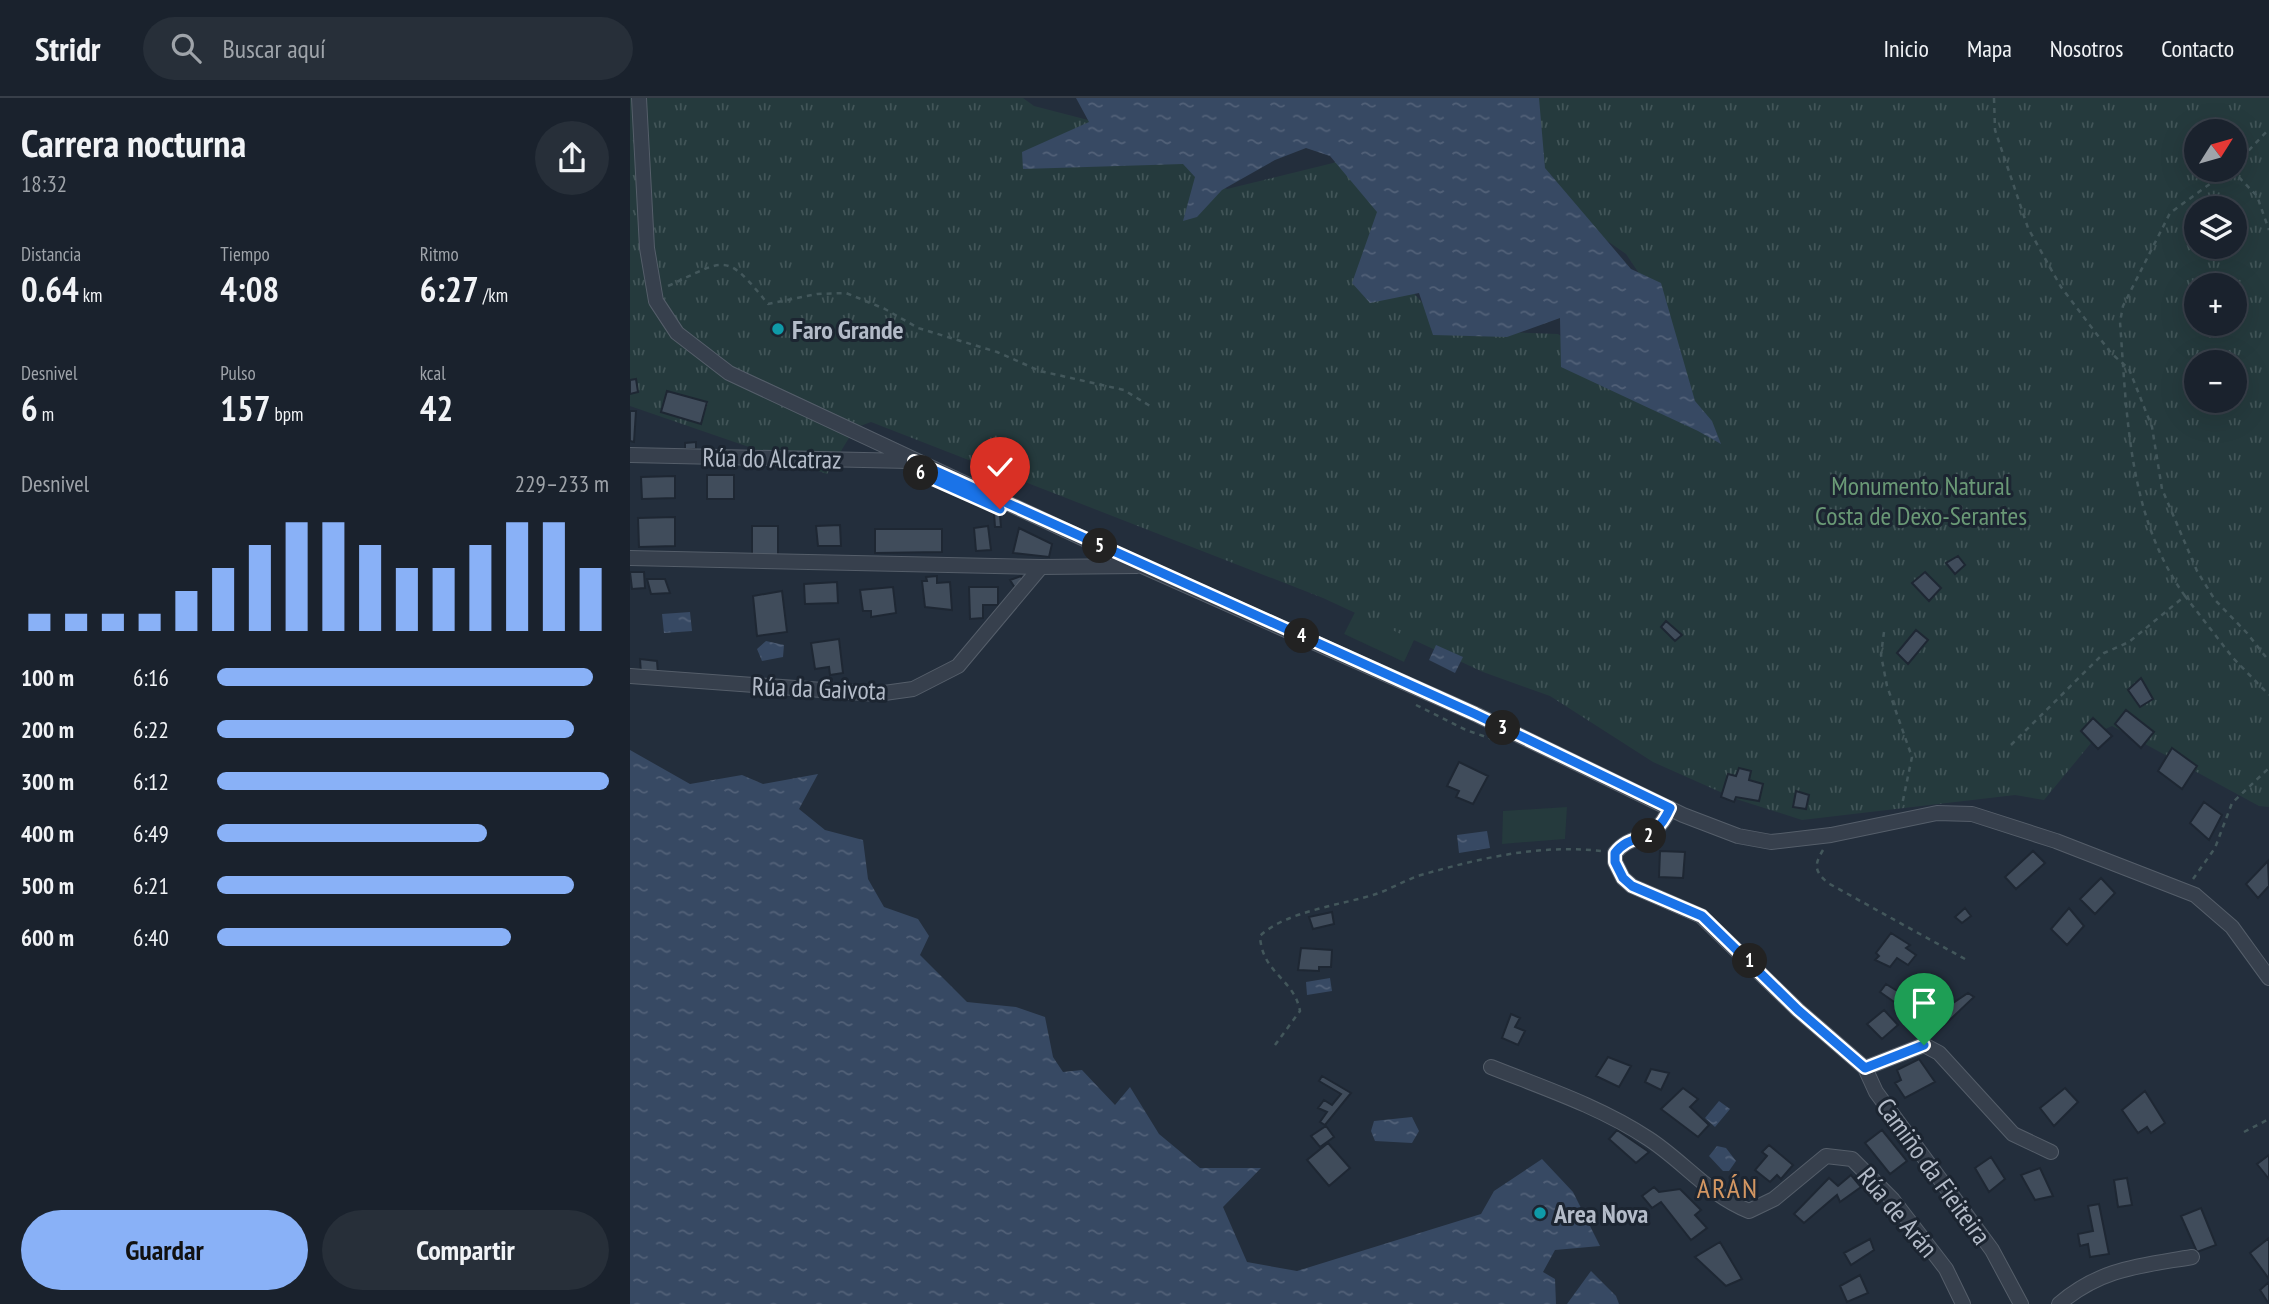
<!DOCTYPE html>
<html lang="es">
<head>
<meta charset="utf-8">
<style>
  body { margin:0; font-family:"PT Sans Narrow",sans-serif; background:#272f39; color:#f1f3f6; height:100vh; display:flex; flex-direction:column; font-size:26px; white-space:nowrap }
  * { box-sizing:border-box; margin:0 }
  p { font-size:23px; color:#9fa4aa }
  .icon { flex:none; width:38px; height:38px; fill:none; stroke:currentColor; stroke-width:2; stroke-linecap:round; stroke-linejoin:round }
  .map { position:relative; flex:1; overflow:hidden }
  .drawer { display:flex; flex-direction:column; background:#1a222d; width:630px }
  .drawer>* { flex:none }
  .needle { width:46px; rotate:53deg }
  .controls { position:absolute; left:1554px; top:21px; display:grid; gap:14px }
  .controls a { display:grid; place-items:center; width:63px; height:63px; border-radius:50%; background:#1a222d; box-shadow:0 7px 28px #0002,0 0 0 2px #383f49; font-size:35px }
  .pin { position:absolute; display:grid; place-items:center; width:60px; height:60px; color:#fff; margin:-72px -30px; border-radius:50% 50% 50% 0; rotate:-45deg; box-shadow:0 0 7px #0007 }
  .pin .icon { rotate:45deg }
  .km { position:absolute; width:35px; height:35px; margin:-18px; border-radius:50%; background:#222; color:#fff; font-size:19px; line-height:35px; text-align:center }
  .round { display:grid; place-items:center; flex:none; width:74px; height:74px; border-radius:37px; background:#272f39 }
  .summary { display:flex; align-items:center; justify-content:space-between; height:119px; padding:0 21px }
  h1 { font-size:38px; font-weight:800; line-height:52px }
  .metrics { display:grid; grid-template-columns:repeat(3,1fr); gap:10px; height:119px; padding:7px 21px }
  .metrics div { display:grid; align-content:center }
  .metrics b { font-size:35px; font-weight:800 }
  .metrics small { font-size:19px; font-weight:400 }
  .metrics p { font-size:19px }
  .chart { height:196px; padding:14px 21px }
  .chart p { display:flex; justify-content:space-between }
  .chart svg { width:100%; height:126px; margin-top:7px; stroke:#89b1f7; stroke-width:6 }
  .primary-button { display:flex; gap:14px; margin-top:auto; padding:14px 21px }
  .primary-button a { flex:1; height:80px; border-radius:42px; background:#89b1f7; color:#111; font-size:28px; font-weight:800; line-height:80px; text-align:center }
  .primary-button a+a { background:#272f39; color:#f1f3f6 }
  ul { padding:0 21px; list-style:none; font-size:23px }
  li { display:grid; grid-template-columns:112px 84px 1fr; align-items:center; height:52px }
  li i { height:18px; border-radius:9px; background:#89b1f7 }
  header { display:flex; align-items:center; gap:42px; box-sizing:border-box; height:98px; padding:0 35px; background:#1a222d; border-bottom:2px solid #383f49 }
  header strong { font-size:33px }
  nav { display:flex; gap:38px; margin-inline-start:auto; font-size:24px }
  .search { width:490px; height:63px; background:#272f39; display:flex; align-items:center; gap:18px; box-sizing:border-box; padding:0 24px; border-radius:38px; color:#9fa4aa; font-size:26px }
  main { display:flex; flex:1; min-height:0 }
  .map>svg:first-child { display:block }
</style>
</head>
<body>
<header>
<strong>Stridr</strong>
<div class="search"><svg class="icon" aria-label="search" viewBox="0 0 24 24"><circle cx="10" cy="10" r="6"/><path d="M15 15l6 6"/></svg>Buscar aquí</div>
<nav><a>Inicio</a><a>Mapa</a><a>Nosotros</a><a>Contacto</a></nav>
</header>
<main>
<section class="drawer">
<div class="summary"><div><h1>Carrera nocturna</h1><p>18:32</p></div><a class="round"><svg class="icon" aria-label="share" viewBox="0 0 24 24"><path d="M12 15V3M7 8l5-5 5 5M5 13v7h14v-7"/></svg></a></div>
<div class="metrics">
<div><p>Distancia</p><b>0.64<small> km</small></b></div>
<div><p>Tiempo</p><b>4:08</b></div>
<div><p>Ritmo</p><b>6:27<small> /km</small></b></div>
</div>
<div class="metrics">
<div><p>Desnivel</p><b>6<small> m</small></b></div>
<div><p>Pulso</p><b>157<small> bpm</small></b></div>
<div><p>kcal</p><b>42</b></div>
</div>
<div class="chart"><p><span>Desnivel</span>229–233 m</p>
<svg viewBox="0 0 160 44" preserveAspectRatio="none"><path d="M5 44V38M15 44V38M25 44V38M35 44V38M45 44V30M55 44V22M65 44V14M75 44V6M85 44V6M95 44V14M105 44V22M115 44V22M125 44V14M135 44V6M145 44V6M155 44V22"/></svg>
</div>
<ul>
<li><b>100 m</b>6:16<i style="width:96%"></i></li>
<li><b>200 m</b>6:22<i style="width:91%"></i></li>
<li><b>300 m</b>6:12<i style="width:100%"></i></li>
<li><b>400 m</b>6:49<i style="width:69%"></i></li>
<li><b>500 m</b>6:21<i style="width:91%"></i></li>
<li><b>600 m</b>6:40<i style="width:75%"></i></li>
</ul>
<div class="primary-button"><a>Guardar</a><a>Compartir</a></div>
</section>
<div class="map">
<svg width="1639" height="1206" viewBox="0 0 1639 1206">
  <defs>
    <pattern id="park-tufts" width="24" height="20" patternUnits="userSpaceOnUse" patternTransform="scale(1.75)"><rect width="24" height="20" fill="#253a3d"/><path d="M3 7l-1-3M5 7V3M7 7l1-3M15 17l-1-3M17 17v-4M19 17l1-3" fill="none" stroke="#425558"/></pattern>
    <pattern id="water-ripples" width="26" height="14" patternUnits="userSpaceOnUse" patternTransform="scale(1.75)"><rect width="26" height="14" fill="#374963"/><path d="M2 4q2-2 4 0t4 0M15 11q2-2 4 0t4 0" fill="none" stroke="#526178"/></pattern>
  </defs>
  <rect width="100%" height="100%" fill="#232e3c"/>
  <path fill="#253a3d" d="M731,502L790,529L774,564L714,536Z
    M937,709L935,741L872,746L873,713Z"/>
  <path fill="url(#park-tufts)" fill-rule="evenodd" d="M0,0H393L404,8L493,31L597,91L711,63L758,120L773,183L812,227L853,233L928,236L972,266L1031,208L996,156L963,133L921,77L895,65L901,0H1639V709L1629,708L1482,628L1471,633L1414,702L1385,697L1172,722L1106,701L1023,664L920,598L853,574L693,500L241,324L225,330L197,376L0,308ZM1566,33H1605V72H1566ZM1566,110H1605V149H1566ZM1566,187H1605V226H1566ZM1566,264H1605V303H1566Z"/>
  <path fill="url(#water-ripples)" d="M446,0H909L915,70L1001,171L1031,185L1065,303L1082,323L1091,346L1068,333L931,269L930,220L877,239L803,237L789,195L740,205L722,185L747,114L700,58L676,50L645,62L592,92L567,119L553,123L565,79L553,66L393,71L392,54L459,24Z
    M60,514L62,533L34,535L32,516Z
    M136,543L154,547L153,559L132,563L127,551Z
    M806,547L833,559L825,575L799,562Z
    M0,652L60,686L112,677L133,686L188,676L169,711L195,732L233,742L238,781L254,809L288,821L299,838L290,857L337,904L386,909L415,919L423,959L433,974L452,972L485,1007L500,989L529,1036L570,1070H631L593,1109L617,1164L667,1173L851,1116L864,1093L912,1061L943,1094L970,1148L925,1152L913,1174L925,1181L926,1206H0Z
    M857,733L860,750L829,755L827,737Z
    M700,880L702,893L677,897L676,884Z
    M1089,1003L1100,1011L1085,1029L1075,1020Z
    M782,1019L789,1033L782,1045L745,1043L741,1033L744,1023Z
    M1087,1048L1096,1050L1106,1063L1099,1073H1093L1079,1058Z
    M961,1173L986,1198L989,1206H937Z"/>
  <path fill="#404c5b" stroke="#1e2733" stroke-width="2" d="M142.5 231a5.5 5.5 0 1 1 11 0a5.5 5.5 0 1 1-11 0Z
    M6,281L8,294L0,296V282Z
    M37,293L77,304L71,326L31,314Z
    M0,313H6L4,344L0,343Z
    M66,344V351H55V345Z
    M77,377H104V401H77Z
    M45,378V400L12,401L11,379Z
    M364,415L370,417L371,429H365Z
    M45,419V448L9,449L8,420Z
    M210,427L211,448H188L186,428Z
    M122,428H148V457H122Z
    M358,428L361,452L346,453L344,430Z
    M389,430L422,446L419,459L383,455Z
    M245,431H312V454L245,455Z
    M1328,458L1335,467L1325,476L1316,465Z
    M0,474H14L15,490L2,491Z
    M1295,474L1311,490L1299,503L1282,485Z
    M307,478V485L320,484L322,512L295,509L292,483H297L296,479Z
    M391,478L393,482L385,490L380,482Z
    M17,481H35L40,495L21,496Z
    M207,484L208,505L175,506L174,486Z
    M263,489L266,515L241,519V513H233L230,492Z
    M339,489H368V507H353V520L340,521Z
    M152,493L157,534L127,538L123,498Z
    M1036,523L1052,537L1045,543L1031,529Z
    M1286,532L1298,542L1278,566L1267,555Z
    M209,541L213,575L200,577L199,569L185,571L181,545Z
    M10,561L27,563L28,576H11Z
    M1511,580L1523,601L1510,609L1498,592Z
    M1496,612L1524,634L1511,650L1485,626Z
    M1463,620L1482,638L1468,651L1451,633Z
    M1542,650L1567,668L1552,691L1528,673Z
    M829,664L858,678L843,706L826,699L829,693L817,688Z
    M1109,670L1121,673L1119,682L1133,686L1129,703L1106,699L1104,704L1091,699L1098,676L1106,678Z
    M1166,693L1179,697L1176,711L1163,709Z
    M1574,704L1592,717L1579,742L1560,725Z
    M1030,753L1055,754L1053,780L1029,779Z
    M1403,753L1415,765L1386,791L1375,779Z
    M1638,763L1639,788L1628,800L1616,786Z
    M1471,780L1485,795L1465,816L1450,801Z
    M1335,810L1341,818L1332,825L1325,819Z
    M1439,810L1454,828L1437,847L1421,831Z
    M702,814L704,826L683,831L679,819Z
    M1261,835L1280,847L1276,850L1286,857L1278,867L1267,860L1260,869L1245,862L1249,858L1246,855Z
    M671,850L702,852L701,869H689V873L668,872Z
    M1256,886L1285,904L1277,913L1250,894Z
    M1338,895L1344,899L1306,935L1296,923Z
    M1254,912L1268,927L1252,941L1237,926Z
    M881,916L890,920L885,929L895,933L888,947L872,940Z
    M978,959L1001,968L989,989L966,978Z
    M1289,961L1305,984L1275,1000L1265,985L1271,982L1267,972Z
    M1021,971L1039,975L1031,992L1015,984Z
    M692,978L721,995L695,1027L690,1024L697,1014L688,1010L694,1002L702,1007L711,996L689,983Z
    M1053,990L1068,1001L1060,1009L1079,1027L1068,1039L1031,1011Z
    M1435,990L1448,1004L1424,1028L1410,1010Z
    M1515,993L1535,1025L1521,1035L1517,1029L1508,1035L1492,1012Z
    M696,1028L704,1039L690,1049L681,1038Z
    M987,1032L1019,1054L1006,1065L979,1041Z
    M1252,1032L1277,1063L1260,1076L1235,1045Z
    M698,1045L720,1070L699,1088L677,1062Z
    M1139,1047L1163,1067L1151,1081L1147,1077L1140,1084L1125,1072L1137,1058L1132,1054Z
    M1639,1057V1081L1627,1066Z
    M1361,1059L1375,1081L1359,1094L1345,1070Z
    M1410,1070L1423,1098L1405,1102L1391,1077Z
    M1221,1077L1231,1089L1210,1104L1207,1097L1174,1125L1164,1116L1199,1080L1208,1088Z
    M1497,1080L1502,1107L1488,1109L1484,1082Z
    M1024,1089L1029,1094L1050,1091L1071,1112L1065,1117L1077,1130L1061,1142L1031,1104L1022,1110L1012,1098Z
    M1469,1106L1479,1156L1460,1159L1458,1146L1450,1148L1448,1136L1463,1133L1458,1108Z
    M1571,1110L1586,1147L1567,1154L1551,1118Z
    M1639,1140V1181L1620,1155Z
    M1240,1141L1244,1152L1221,1167L1214,1155Z
    M1090,1144L1112,1181L1096,1188L1065,1159Z
    M1230,1177L1238,1195L1217,1204L1210,1188Z
    M1639,1184V1206L1630,1192Z"/>
  <g fill="none" stroke-linecap="round" stroke-linejoin="round">
    <g stroke="#555e6a" stroke-width="16">
      <path id="street" d="M9,0L17,150L26,203L47,235L99,275L512,468L845,616L1053,717L1108,738L1141,744L1201,737L1307,715L1342,716L1426,743L1565,797L1602,829L1639,880
        M0,357L279,363
        M0,460L411,469L507,468
        M0,578L247,596L283,591L328,568L411,469
        M1040,710C1023,749 1003,732 985,755V764L993,780L1002,788L1071,818L1168,912L1235,970L1246,994L1362,1152L1391,1206
        M861,969C914,990 971,1009 1019,1041C1054,1064 1079,1097 1119,1113L1144,1101L1196,1058L1222,1061L1263,1102L1316,1171L1333,1206
        M1235,970L1294,947L1309,955L1383,1036L1421,1054
        M1429,1206C1471,1170 1510,1168 1562,1159"/>
    </g>
    <path stroke="#43575b" stroke-width="2.5" stroke-dasharray="5 5" stroke-linecap="butt" d="M1364,0L1365,32L1398,130L1431,189L1481,255L1499,271L1522,329L1532,391L1567,473L1585,502L1617,535L1639,563
      M1605,67L1639,31
      M1602,72L1627,98L1639,132
      M38,188C97,161 95,153 138,206L187,196L216,195L255,211L288,230L367,254L410,273L494,292L520,308
      M1555,498C1498,419 1497,317 1490,224L1493,208L1540,115L1599,72
      M1254,534L1251,557L1257,588L1282,659L1272,707
      M786,607L836,632L862,641
      M1381,647L1474,555L1499,544L1555,498L1603,560L1639,597
      M1193,752C1184,767 1184,773 1198,785L1335,861
      M1563,781L1585,750L1602,705L1639,670
      M645,947L670,913C664,880 632,876 630,838C656,813 712,807 746,796C761,791 775,782 791,777C851,760 909,746 971,753
      M1614,1034L1639,1021"/>
    <use href="#street" stroke="#37404d" stroke-width="14"/>
  </g>
  <g fill="none" stroke-linecap="round" stroke-linejoin="round">
    <g stroke="#fff" stroke-width="14">
      <path id="route" d="M370,411L287,374L284,363L845,616L1040,710C1023,749 1003,732 985,755V764L993,780L1002,788L1072,818L1168,912L1235,970L1294,947"/>
    </g>
    <use href="#route" stroke="#1a73e8" stroke-width="9"/>
  </g>
  <g fill="#0f9aa8" stroke="#1c2531" stroke-width="2.5">
    <circle cx="148" cy="231" r="7"/>
    <circle cx="910" cy="1115" r="7"/>
  </g>
  <g text-anchor="middle" dominant-baseline="central" stroke-width="6" stroke-linejoin="round" paint-order="stroke">
    <g font-size="26" font-weight="bold" fill="#b3bbc8" stroke="#1c2531" text-anchor="start">
      <text x="162" y="231">Faro Grande</text>
      <text x="924" y="1115">Area Nova</text>
    </g>
    <g font-size="26" fill="#b3bbc8" stroke="#1c2531">
      <text transform="translate(142 360) rotate(1)">Rúa do Alcatraz</text>
      <text transform="translate(189 590) rotate(2)">Rúa da Gaivota</text>
      <text transform="translate(1304 1073) rotate(54)">Camiño da Fieiteira</text>
      <text transform="translate(1268 1114) rotate(50)">Rúa de Arán</text>
    </g>
    <g font-size="26" fill="#6a9976" stroke="#1c2531">
      <text x="1291" y="387">Monumento Natural<tspan x="1291" dy="30">Costa de Dexo-Serantes</tspan></text>
    </g>
    <g font-size="28" letter-spacing="2" fill="#d39662" stroke="#1c2531">
      <text x="1098" y="1089">ARÁN</text>
    </g>
  </g>
</svg>
<div class="controls">
<a><svg class="needle" viewBox="-14 -14 28 28"><path d="M0-13l5 13h-10z" fill="#e53935"/><path d="M0 13l5-13h-10z" fill="#9fa4aa"/></svg></a>
<a><svg class="icon" aria-label="layers" viewBox="0 0 24 24"><path d="M12 4l9 5-9 5-9-5zM3 14l9 5 9-5"/></svg></a>
<a>+</a>
<a>−</a>
</div>
<div class="pin" style="left:1294px;top:947px;background:#1e9e55"><svg class="icon" aria-label="arrive" viewBox="0 0 24 24"><path d="M6 21V4h12l-3 4 3 4H6"/></svg></div>
<div class="pin" style="left:370px;top:411px;background:#d93025"><svg class="icon" aria-label="check" viewBox="0 0 24 24"><path d="M5 12l5 5 9-10"/></svg></div>
<b class="km" style="left:1120px;top:863px">1</b>
<b class="km" style="left:1019px;top:738px">2</b>
<b class="km" style="left:873px;top:630px">3</b>
<b class="km" style="left:672px;top:538px">4</b>
<b class="km" style="left:470px;top:448px">5</b>
<b class="km" style="left:291px;top:375px">6</b>
</div>
</main>
</body>
</html>
